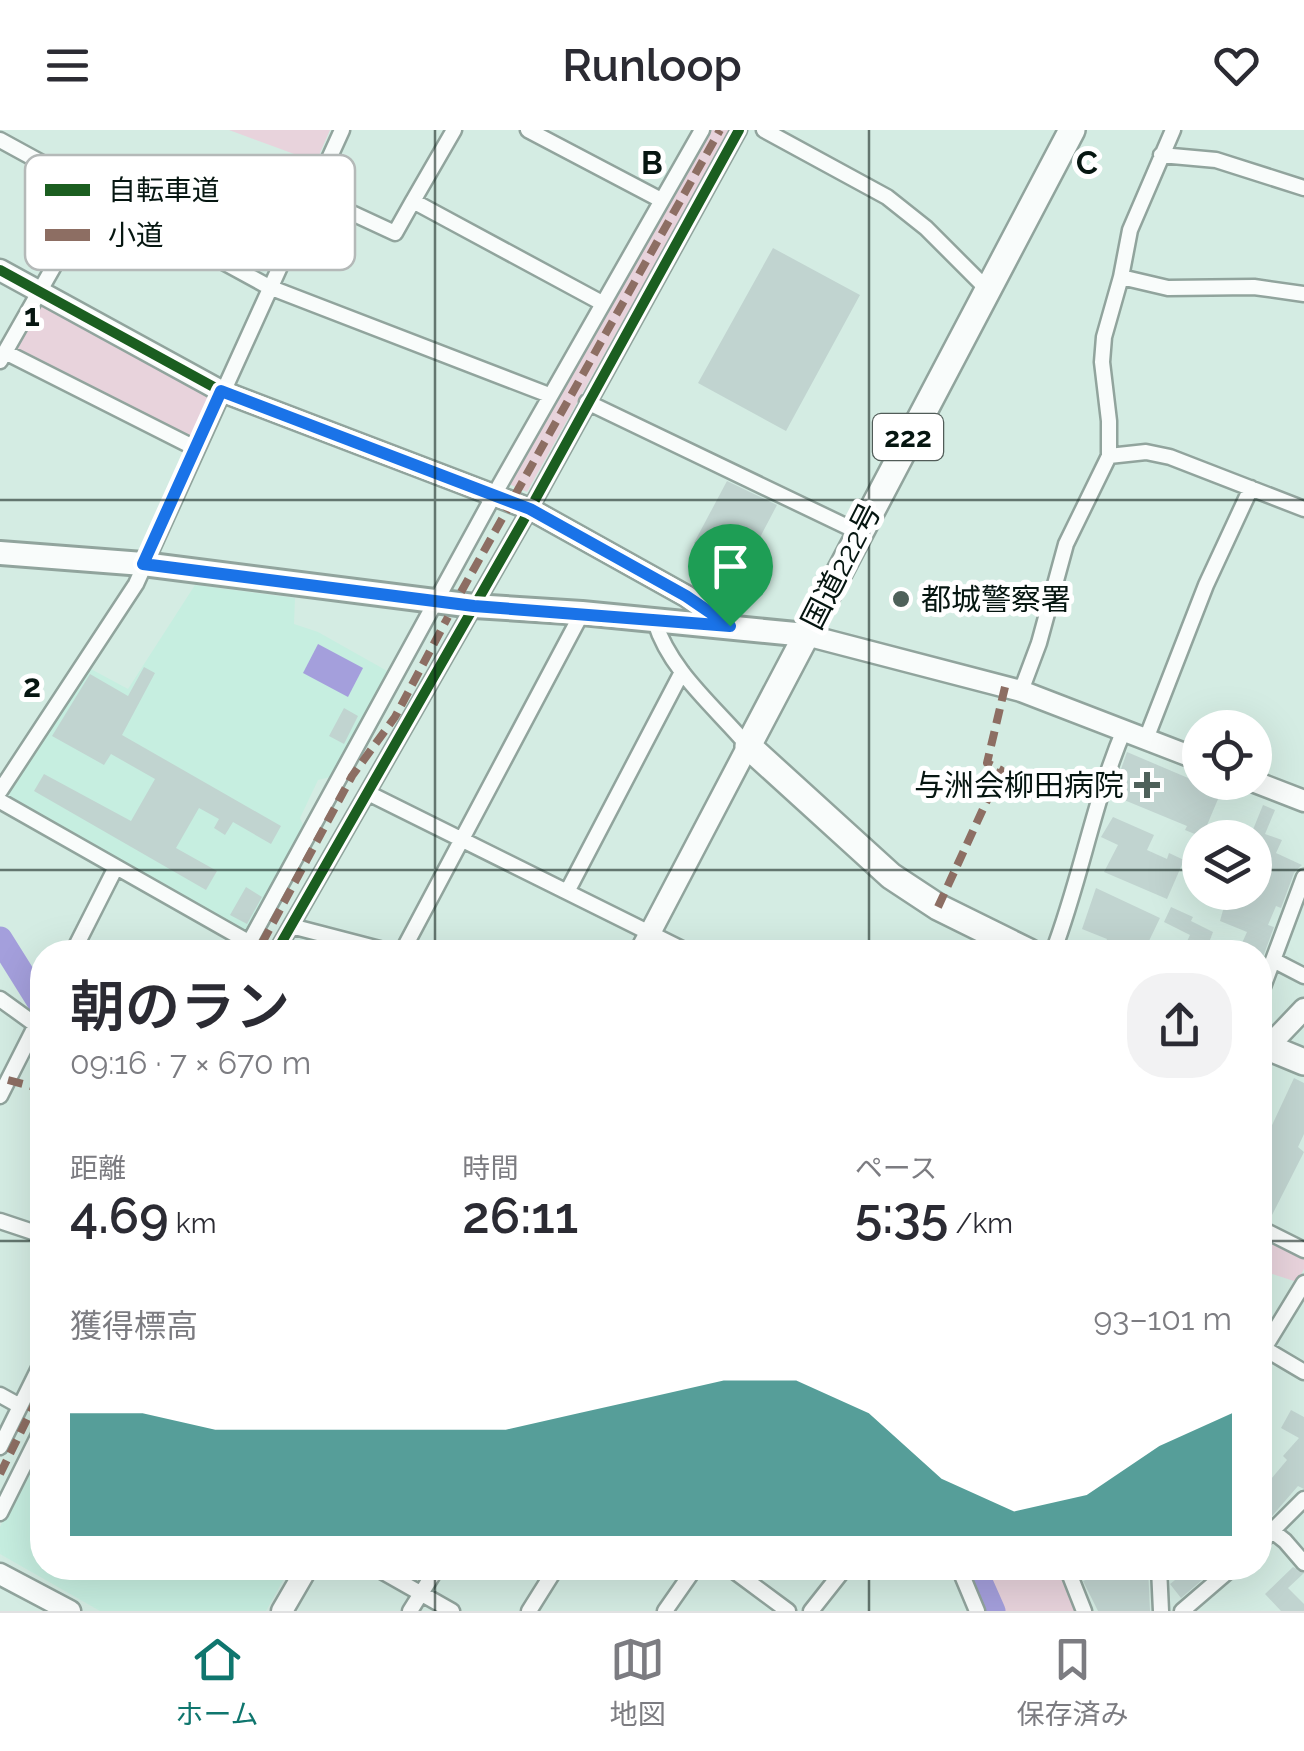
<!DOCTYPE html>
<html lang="ja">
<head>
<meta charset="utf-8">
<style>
  body { margin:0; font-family:Raleway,"Noto Sans JP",sans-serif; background:#f2f2f3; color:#2b2b33; height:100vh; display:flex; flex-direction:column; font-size:38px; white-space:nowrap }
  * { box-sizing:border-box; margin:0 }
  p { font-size:32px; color:#7c7c81 }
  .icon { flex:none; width:55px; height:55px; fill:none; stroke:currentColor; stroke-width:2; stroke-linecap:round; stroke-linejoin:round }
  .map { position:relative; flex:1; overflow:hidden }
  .details { position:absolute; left:30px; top:810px; width:1242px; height:640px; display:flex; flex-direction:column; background:#fff; border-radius:40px; box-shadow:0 10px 40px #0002 }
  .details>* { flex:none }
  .buttons { position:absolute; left:1182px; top:580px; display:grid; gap:20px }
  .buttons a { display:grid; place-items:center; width:90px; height:90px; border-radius:50%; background:#fff; box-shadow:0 10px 40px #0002; font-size:50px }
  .pin { position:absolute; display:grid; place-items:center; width:85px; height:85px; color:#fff; margin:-102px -42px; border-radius:50% 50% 50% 0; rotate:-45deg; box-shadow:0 0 10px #0007 }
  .pin .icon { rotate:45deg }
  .round { display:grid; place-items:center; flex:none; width:105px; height:105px; border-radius:40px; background:#f2f2f3 }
  .head { display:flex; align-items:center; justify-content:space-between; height:170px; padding:0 40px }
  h1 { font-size:55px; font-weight:600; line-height:75px }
  .metrics { display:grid; grid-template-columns:repeat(3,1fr); gap:15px; height:170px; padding:10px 40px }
  .metrics div { display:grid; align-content:center }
  .metrics b { font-size:50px; font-weight:600 }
  .metrics small { font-size:28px; font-weight:400 }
  .metrics p { font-size:28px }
  .chart { height:280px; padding:20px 40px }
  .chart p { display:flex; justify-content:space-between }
  .chart svg { width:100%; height:180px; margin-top:10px; fill:#0f766e; opacity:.7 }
  header { display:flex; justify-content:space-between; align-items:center; height:130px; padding:0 40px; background:#fff; font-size:45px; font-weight:600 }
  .menu { display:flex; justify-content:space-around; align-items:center; height:140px; border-top:2px solid #e1e1e2; background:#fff; font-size:28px; color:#7c7c81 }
  .menu a { display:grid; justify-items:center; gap:5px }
  .menu .current { color:#0f766e }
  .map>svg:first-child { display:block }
</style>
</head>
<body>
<header><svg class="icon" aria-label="menu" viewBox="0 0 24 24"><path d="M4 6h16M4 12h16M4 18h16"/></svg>Runloop<svg class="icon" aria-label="heart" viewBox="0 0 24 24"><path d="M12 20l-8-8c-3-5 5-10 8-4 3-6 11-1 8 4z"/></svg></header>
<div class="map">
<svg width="1304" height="1481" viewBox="0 0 1304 1481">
  <rect width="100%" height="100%" fill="#d4ece3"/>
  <path fill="#c6eee0" d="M195,455L295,468L294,494L318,502L389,542L330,647L318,650L300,688L303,695L246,803L10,669L8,659L89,538L128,559Z
    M42,1314V1438H290L266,1481H100L0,1424V1397Z"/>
  <path fill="#e8d3dc" d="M229,0H330L316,32Z
    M712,0H730L527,362L509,354Z
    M43,175L209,265L211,270L193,309L16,221L38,176Z
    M1260,1106L1304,1128V1139L1297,1152L1260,1140Z
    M983,1438H1062L1078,1481H1001Z"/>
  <path fill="#a49fdc" d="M318,514L363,538L348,567L303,543Z"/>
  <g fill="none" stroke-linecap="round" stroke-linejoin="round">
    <path stroke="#a49fdc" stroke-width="25" d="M0,809L42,876
      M974,1438L993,1481"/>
  </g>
  <path fill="#c1d4d0" d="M773,118L860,165L786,301L698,253Z
    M727,351L777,375L756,415L769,422L755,448L742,442L736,452L711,438L709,442L697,436L705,419L694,413Z
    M144,537L155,543L122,605L281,696L271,714L233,692L225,705L214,698L219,689L199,678L176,718L217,741L206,760L34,661L44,644L131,691L155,649L111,624L104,635L52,606L90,544L128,566Z
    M344,578L358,586L344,614L329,606Z
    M1127,622L1221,662L1202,707L1185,700L1187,696L1112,665Z
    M1263,675L1275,680L1265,704L1282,710L1276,723L1302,735L1294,743L1281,778L1276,776L1268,795L1274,797L1260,835V822H1238L1247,802L1220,791L1228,762H1255V703L1252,702Z
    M1113,687L1154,705L1147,720L1167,729L1169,723L1184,730L1167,769L1104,742L1118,715L1101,707Z
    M246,757L262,767L247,794L230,785Z
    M1096,758L1160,788L1148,813L1167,822H1101L1107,809L1082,799Z
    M1171,777L1193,787L1191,791L1213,802L1210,810L1235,822H1182L1190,805L1164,792Z
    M1294,948L1304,953V1004L1298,1017L1304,1022L1269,1091L1260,1087V1021Z
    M1291,1280L1304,1287V1359L1298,1356L1272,1386L1260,1375V1349L1266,1355L1287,1330L1283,1326L1299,1308L1281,1298Z
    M1293,1437L1304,1443L1288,1458L1304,1474V1481H1281L1265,1464Z
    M1100,1438H1148L1150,1481H1098L1083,1451L1102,1444Z
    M1190,1438H1216L1181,1468L1170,1454Z"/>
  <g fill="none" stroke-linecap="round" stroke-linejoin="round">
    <g stroke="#91a49d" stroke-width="19">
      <path id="street" d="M528,0L661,70
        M764,0L887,67L926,98L987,159
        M0,10L269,157L549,265
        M1161,25L1216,30L1304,58
        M313,65L395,103L413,71L602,173
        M413,71L454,0
        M1121,147L1168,158L1254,157L1304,164
        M5,222L195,318
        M0,231L96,62
        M587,272L858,402
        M1109,326L1146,322L1170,327L1304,379
        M655,492C670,541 715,577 748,616
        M1021,561L1039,513L1066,414L1109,326V291L1102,232L1104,207L1121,147L1130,100L1173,0
        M1146,609L1206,455L1251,358
        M0,661L136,454L342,0
        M368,663L688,822
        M0,671L266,822
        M568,760L682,542
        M291,796L391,822
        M73,822L116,737
        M244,822L494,365L702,0
        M276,822L530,379L739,0
        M402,822L582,483
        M1053,822C1081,749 1093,673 1124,600
        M1273,830L1304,846
        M1260,865L1304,747
        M0,869L36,895
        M0,966L42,883
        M0,1091L42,1105
        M1260,1098L1304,1120
        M1260,1216L1304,1242
        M1260,1225L1304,1153
        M0,1265L20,1276
        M0,1317L42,1232
        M0,1383L42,1299
        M1260,1391L1285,1411L1304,1433
        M1260,1413L1304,1369
        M376,1438L452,1481
        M730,1438L788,1481
        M959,1438L977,1481
        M1067,1438L1084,1481
        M1159,1438L1161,1481
        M410,1481L437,1438
        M529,1481L556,1438
        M665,1481L695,1438
        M811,1481L845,1438
        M1182,1481L1232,1438"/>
    </g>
    <g stroke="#91a49d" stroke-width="25">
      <path id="secondary" d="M0,140L221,261L530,379L686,466L730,497
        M806,505L1021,561L1200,630
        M1255,652L1304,671
        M640,822L748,616
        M1260,925L1304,879
        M0,1444L70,1481
        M282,1481L307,1438"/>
    </g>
    <g stroke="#91a49d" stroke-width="28">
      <path id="primary" d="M0,423L143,434L474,476L582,483L806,505"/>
    </g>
    <g stroke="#91a49d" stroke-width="30">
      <path id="highway" d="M1029,822L938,777L891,746L748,616L1072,0
        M1260,914L1304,932"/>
    </g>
    <use href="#street" stroke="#f9fcfb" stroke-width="14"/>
    <use href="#secondary" stroke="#f9fcfb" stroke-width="20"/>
    <use href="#primary" stroke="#f9fcfb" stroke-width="22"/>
    <use href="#highway" stroke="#f9fcfb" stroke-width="25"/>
    <path stroke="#8d6e63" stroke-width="8" stroke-dasharray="15 8" stroke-linecap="butt" d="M515,365L720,0
      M461,462L507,380
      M938,777L1001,640L987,633L1005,557
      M262,813L352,646L395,587L448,487
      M8,950L42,959
      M0,1344L42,1259"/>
    <g stroke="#fff" stroke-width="16">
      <path id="cycleway" d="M0,140L221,261L530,379L686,466L730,497
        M276,822L530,379L739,0"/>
    </g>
    <use href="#cycleway" stroke="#1b5e20" stroke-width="10"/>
  </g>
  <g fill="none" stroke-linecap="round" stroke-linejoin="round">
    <g stroke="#fff" stroke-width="20">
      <path id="route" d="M221,261L530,379L686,466L730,496L474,476L143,434Z"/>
    </g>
    <use href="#route" stroke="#1a73e8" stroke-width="12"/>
  </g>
  <path fill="none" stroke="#061611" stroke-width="2.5" stroke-opacity="0.55" d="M435,0V822M869,0V822M0,370H1304M0,740H1200M1255,740H1304M0,1111H42M1260,1111H1304M435,1438V1481M869,1438V1481"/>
  <g fill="#4e615a" stroke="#fff" stroke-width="4">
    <circle cx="901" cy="469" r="10"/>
    <path d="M1142 640h10v10h10v10h-10v10h-10v-10h-10v-10h10z"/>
  </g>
  <g text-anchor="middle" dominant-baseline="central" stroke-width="10" stroke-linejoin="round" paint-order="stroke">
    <rect fill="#fff" stroke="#515c58" stroke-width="2.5" x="873" y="284" width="70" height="46" rx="8"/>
    <g font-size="28" font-weight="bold" fill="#061611">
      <text x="908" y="307">222</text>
    </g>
    <g font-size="30" fill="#061611" stroke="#fff">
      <text transform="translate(841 436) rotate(-63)">国道222号</text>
    </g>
    <g font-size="30" fill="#061611" stroke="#fff" text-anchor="start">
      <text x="921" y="469">都城警察署</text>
      <text x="1124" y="655" text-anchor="end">与洲会柳田病院</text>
    </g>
  </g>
  <rect x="25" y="25" width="330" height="115" rx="15" fill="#fff" stroke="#b4b9b8" stroke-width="2.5"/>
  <rect x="45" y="54" width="45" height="12" fill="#1b5e20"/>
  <rect x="45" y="99" width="45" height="12" fill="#8d6e63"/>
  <g font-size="28" fill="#061611">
    <text x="108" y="70">自転車道</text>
    <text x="108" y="115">小道</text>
  </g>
  <g font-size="32" text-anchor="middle" font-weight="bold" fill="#061611" stroke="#fff" stroke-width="10" stroke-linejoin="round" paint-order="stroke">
    <text x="652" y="44">B</text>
    <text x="1087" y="44">C</text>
    <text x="32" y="196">1</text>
    <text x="32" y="567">2</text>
  </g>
</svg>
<div class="buttons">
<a><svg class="icon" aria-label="locate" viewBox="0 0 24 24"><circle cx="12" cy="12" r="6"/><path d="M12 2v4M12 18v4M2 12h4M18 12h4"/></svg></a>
<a><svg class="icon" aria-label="layers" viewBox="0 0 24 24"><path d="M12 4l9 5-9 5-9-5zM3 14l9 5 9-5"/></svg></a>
</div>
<div class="pin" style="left:730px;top:496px;background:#1e9e55"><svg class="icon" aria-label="arrive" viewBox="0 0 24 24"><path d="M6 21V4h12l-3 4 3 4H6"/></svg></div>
<section class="details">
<div class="head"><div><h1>朝のラン</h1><p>09:16 · 7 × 670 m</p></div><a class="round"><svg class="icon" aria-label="share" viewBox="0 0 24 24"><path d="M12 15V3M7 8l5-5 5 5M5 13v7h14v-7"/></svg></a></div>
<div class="metrics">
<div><p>距離</p><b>4.69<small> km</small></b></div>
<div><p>時間</p><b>26:11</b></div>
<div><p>ペース</p><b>5:35<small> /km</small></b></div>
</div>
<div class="chart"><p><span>獲得標高</span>93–101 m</p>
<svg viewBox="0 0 160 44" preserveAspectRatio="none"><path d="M0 44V14L10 14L20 18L30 18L40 18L50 18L60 18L70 14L80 10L90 6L100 6L110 14L120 30L130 38L140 34L150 22L160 14V44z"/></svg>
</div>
</section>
</div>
<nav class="menu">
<a class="current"><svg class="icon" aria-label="home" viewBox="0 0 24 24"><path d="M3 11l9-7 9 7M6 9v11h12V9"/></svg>ホーム</a>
<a><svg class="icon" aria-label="map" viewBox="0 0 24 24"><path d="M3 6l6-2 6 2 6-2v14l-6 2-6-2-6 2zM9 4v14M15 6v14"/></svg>地図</a>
<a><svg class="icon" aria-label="saved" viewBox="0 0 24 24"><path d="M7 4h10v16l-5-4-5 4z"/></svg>保存済み</a>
</nav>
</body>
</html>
